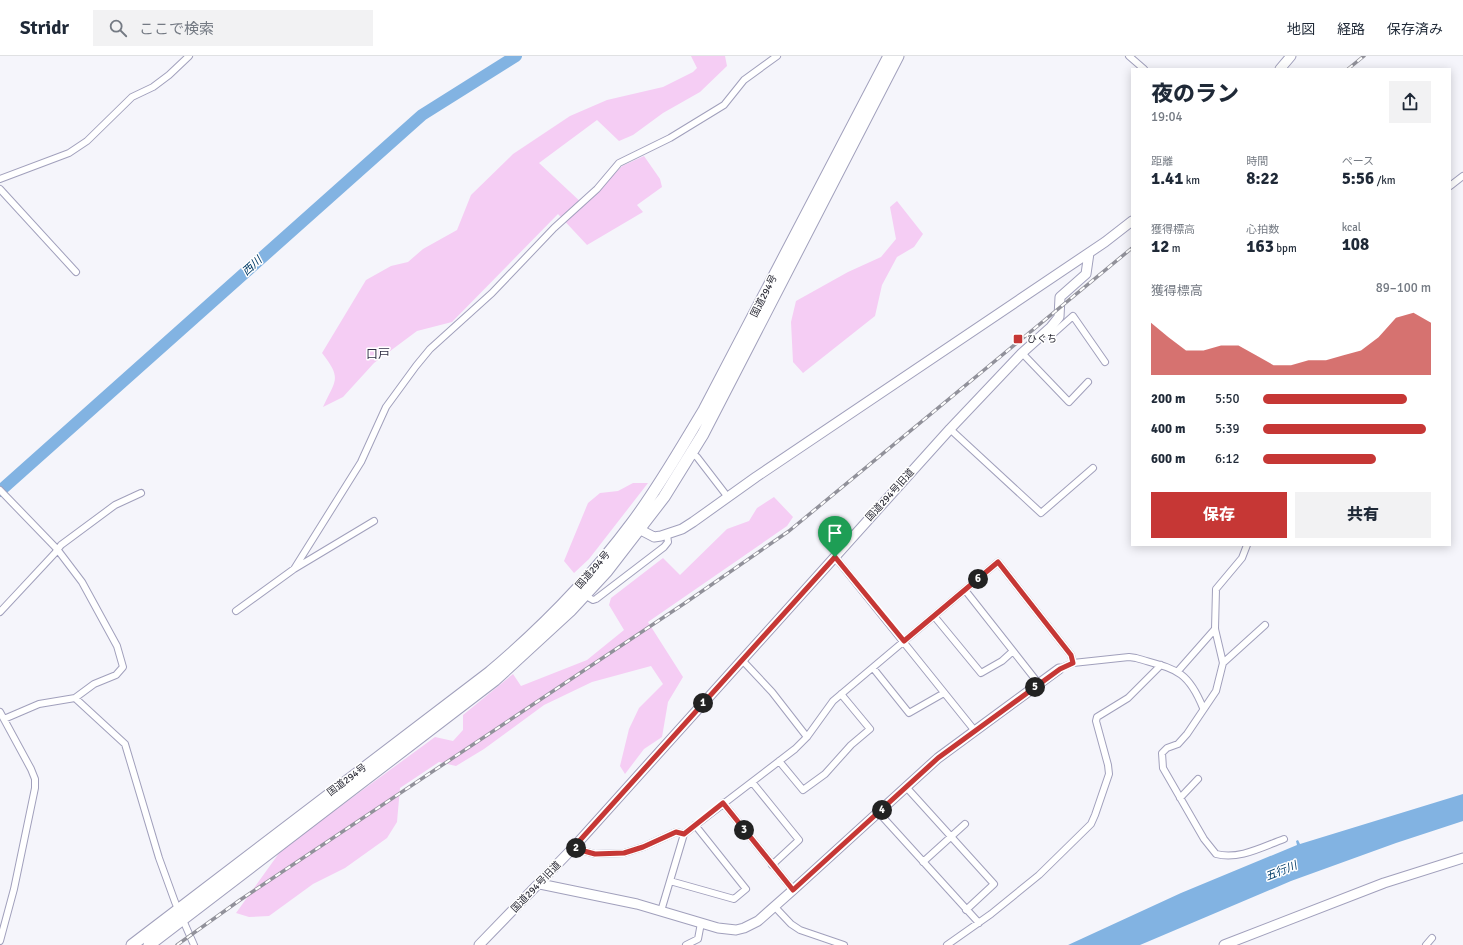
<!DOCTYPE html>
<html lang="ja">
<head>
<meta charset="utf-8">
<style>
  body { margin:0; font-family:Signika,"Noto Sans JP",sans-serif; background:#f2f2f3; color:#1f2937; height:100vh; display:flex; flex-direction:column; font-size:15px; white-space:nowrap }
  * { box-sizing:border-box; margin:0 }
  p { font-size:13px; color:#747a83 }
  .icon { flex:none; width:22px; height:22px; fill:none; stroke:currentColor; stroke-width:2; stroke-linecap:round; stroke-linejoin:round }
  .map { position:relative; flex:1; overflow:hidden }
  .side { position:absolute; left:1131px; top:12px; width:320px; height:478px; display:flex; flex-direction:column; background:#fff; border-radius:0px; box-shadow:0 2px 10px #0003 }
  .side>* { flex:none }
  .pin { position:absolute; display:grid; place-items:center; width:34px; height:34px; color:#fff; margin:-41px -17px; border-radius:50% 50% 50% 0; rotate:-45deg; box-shadow:0 0 4px #0007 }
  .pin .icon { rotate:45deg }
  .km { position:absolute; width:20px; height:20px; margin:-10px; border-radius:50%; background:#222; color:#fff; font-size:11px; line-height:20px; text-align:center }
  .round { display:grid; place-items:center; flex:none; width:42px; height:42px; border-radius:0px; background:#f2f2f3 }
  .head { display:flex; align-items:center; justify-content:space-between; height:68px; padding:0 20px }
  h1 { font-size:22px; font-weight:800; line-height:30px }
  .metrics { display:grid; grid-template-columns:repeat(3,1fr); gap:6px; height:68px; padding:4px 20px }
  .metrics div { display:grid; align-content:center }
  .metrics b { font-size:17px; font-weight:800 }
  .metrics small { font-size:11px; font-weight:400 }
  .metrics p { font-size:11px }
  .chart { height:112px; padding:8px 20px }
  .chart p { display:flex; justify-content:space-between }
  .chart svg { width:100%; height:72px; margin-top:4px; fill:#c63735; opacity:.7 }
  .button { display:flex; gap:8px; margin-top:auto; padding:8px 20px }
  .button a { flex:1; height:46px; border-radius:0px; background:#c63735; color:#fff; font-size:16px; font-weight:800; line-height:46px; text-align:center }
  .button a+a { background:#f2f2f3; color:#1f2937 }
  ul { padding:0 20px; list-style:none; font-size:13px }
  li { display:grid; grid-template-columns:64px 48px 1fr; align-items:center; height:30px }
  li i { height:10px; border-radius:5px; background:#c63735 }
  header { display:flex; align-items:center; gap:24px; box-sizing:border-box; height:56px; padding:0 20px; background:#fff; border-bottom:1px solid #e0e1e3 }
  header strong { font-size:19px }
  nav { display:flex; gap:22px; margin-inline-start:auto; font-size:14px }
  .search { width:280px; height:36px; background:#f2f2f3; display:flex; align-items:center; gap:10px; box-sizing:border-box; padding:0 14px; border-radius:0px; color:#747a83; font-size:15px }
  .map>svg:first-child { display:block }
</style>
</head>
<body>
<header>
<strong>Stridr</strong>
<div class="search"><svg class="icon" aria-label="search" viewBox="0 0 24 24"><circle cx="10" cy="10" r="6"/><path d="M15 15l6 6"/></svg>ここで検索</div>
<nav><a>地図</a><a>経路</a><a>保存済み</a></nav>
</header>
<div class="map">
<svg width="1463" height="889" viewBox="0 0 1463 889">
  <rect width="100%" height="100%" fill="#f5f5fb"/>
  <path fill="#f5cdf4" d="M691,0H725L727,10L700,36L663,57L633,79L619,85L597,64L539,107L584,149L622,110L644,100L660,123L662,131L637,149L643,156L587,189L558,158L452,266L417,275L374,307L343,341L323,351C336,323 342,323 322,297L366,224L391,210L408,206L423,193L457,174L471,139L513,98L570,60L607,44L663,31L693,16L697,12Z
    M897,145L923,178L914,191L897,201L882,229L875,260L803,317L793,306L791,266L796,245L848,216L881,201L896,183L890,151Z
    M633,427H648L589,503L574,517L564,505L588,447L600,437L618,435Z
    M774,441L793,461L787,470L648,566L683,621L668,646L662,681L644,693L625,718L620,710L629,673L639,652L663,628L651,610L592,626L544,649L484,693L456,710L439,706L400,732L397,766L387,782L345,812L313,828L269,860L249,861L236,857L282,793L435,681L453,685L463,674V659L513,618L521,630L587,604L624,574L609,549L611,542L663,502L680,519L727,473L749,465L757,452Z"/>
  <path fill="#82b3e2" d="M1463,738V765L1396,787L1291,825L1140,889H1068L1181,837L1297,789L1296,785L1298,784L1300,788Z"/>
  <g fill="none" stroke-linecap="round" stroke-linejoin="round">
    <path stroke="#82b3e2" stroke-width="12" d="M0,435L422,59L516,0"/>
    <g stroke="#a1a0bc" stroke-width="8">
      <path id="street" d="M1129,0L1144,13
        M0,123L69,97L87,85L132,41L153,31L169,19L189,0
        M1450,130L1463,120
        M0,133L76,216
        M1054,277L1073,260L1105,306
        M1022,297L1069,346L1088,326
        M950,373L1041,457L1093,412
        M692,398L697,401L727,440
        M0,434L57,493L82,526L117,590L123,611L116,619L94,628L75,642L39,648L4,663
        M1247,489L1242,502L1216,533L1215,573L1223,607L1216,635L1187,678L1178,688L1167,692L1162,697L1163,712L1204,783L1216,798C1239,804 1262,791 1284,783
        M835,501L975,675
        M294,513L361,406L386,351L416,310L430,293L492,237L554,172L597,133L619,107L670,82L724,49L744,24L777,0
        M965,534L1039,628
        M586,540L593,544L596,543L664,491L668,486L667,479
        M236,555L294,513L374,465
        M0,556L55,497L61,489L115,449L141,437
        M934,560L981,617L1002,605L1013,595
        M742,604L772,636L807,681
        M1223,607L1265,569
        M873,612L909,657L944,637
        M1059,613L1073,607L1129,601L1136,602C1173,613 1187,612 1203,652
        M1178,615L1215,573
        M75,642L125,688L159,802L175,846L194,889
        M0,656L31,713L35,723V732L14,833L0,885
        M779,705L803,734L825,718L851,689L870,673L841,638
        M752,726L799,784L772,809
        M907,732L994,828L966,854
        M1180,742L1198,723
        M723,747L793,834
        M879,757L979,867
        M573,792L595,798L624,797L643,791L676,776L684,778
        M923,806L965,768
        M670,825L734,843L746,833L695,769
        M774,850L791,868L800,874L844,889
        M661,855L684,778L795,693L807,681L833,645L998,506L1071,599L1073,607
        M686,889L698,883L701,867
        M947,889L991,858L1039,819L1091,768L1095,759L1109,718L1108,709L1096,665L1097,661L1128,642L1161,609
        M1426,889L1432,882"/>
    </g>
    <g stroke="#a1a0bc" stroke-width="11">
      <path id="secondary" d="M1280,13L1291,0
        M635,471L654,481L661,480L682,473L693,466L756,421L1105,186L1132,165
        M540,828L637,848L718,872L736,874L744,872L758,865L793,834L938,702L1059,613
        M479,889L573,792L950,373L1022,297L1051,271L1059,261L1060,241L1086,218L1089,197
        M1224,889L1384,827L1463,802"/>
    </g>
    <g stroke="#a1a0bc" stroke-width="13">
      <path id="highway" d="M132,889L490,616C542,572 591,522 632,467C659,431 681,392 704,354L889,0
        M149,889L495,624L570,555L607,515L664,441L703,378L898,0"/>
    </g>
    <use href="#street" stroke="#fff" stroke-width="6"/>
    <use href="#secondary" stroke="#fff" stroke-width="9"/>
    <use href="#highway" stroke="#fff" stroke-width="11"/>
    <g stroke="#91919a" stroke-width="3.5">
      <path id="rail" d="M1348,13L1364,0
        M177,889L240,844L685,547L789,475L1132,192"/>
    </g>
    <use href="#rail" stroke="#fff" stroke-width="2" stroke-dasharray="6" stroke-linecap="butt"/>
  </g>
  <g fill="none" stroke-linecap="round" stroke-linejoin="round">
    <g stroke="#fff" stroke-width="8">
      <path id="route" d="M835,501L904,585L998,506L1071,599L1073,607L1060,613L938,702L793,834L723,747L684,778L676,776L643,791L624,797L595,798L573,792Z"/>
    </g>
    <use href="#route" stroke="#c63735" stroke-width="5"/>
  </g>
  <rect fill="#c63735" stroke="#fff" stroke-width="1.5" x="1013" y="278" width="10" height="10" rx="2"/>
  <g text-anchor="middle" dominant-baseline="central" stroke-width="3" stroke-linejoin="round" paint-order="stroke">
    <g font-size="10" fill="#2a2a35" stroke="#fff">
      <text transform="translate(764 240) rotate(-63)">国道294号</text>
      <text transform="translate(890 439) rotate(-48)">国道294号旧道</text>
      <text transform="translate(593 514) rotate(-49)">国道294号</text>
      <text transform="translate(347 724) rotate(-37)">国道294号</text>
      <text transform="translate(536 831) rotate(-46)">国道294号旧道</text>
    </g>
    <g font-size="10" fill="#2a2a35" stroke="#fff" text-anchor="start">
      <text x="1027" y="283">ひぐち</text>
    </g>
    <g font-size="11" font-style="italic" fill="#013b67" stroke="#fff">
      <text transform="translate(252 210) rotate(-42)">西川</text>
      <text transform="translate(1281 815) rotate(-22)">五行川</text>
    </g>
    <g font-size="12" fill="#312f46" stroke="#fff">
      <text x="378" y="298">口戸</text>
    </g>
  </g>
</svg>
<div class="pin" style="left:835px;top:501px;background:#1e9e55"><svg class="icon" aria-label="arrive" viewBox="0 0 24 24"><path d="M6 21V4h12l-3 4 3 4H6"/></svg></div>
<b class="km" style="left:703px;top:647px">1</b>
<b class="km" style="left:576px;top:792px">2</b>
<b class="km" style="left:744px;top:774px">3</b>
<b class="km" style="left:882px;top:754px">4</b>
<b class="km" style="left:1035px;top:631px">5</b>
<b class="km" style="left:978px;top:523px">6</b>
<section class="side">
<div class="head"><div><h1>夜のラン</h1><p>19:04</p></div><a class="round"><svg class="icon" aria-label="share" viewBox="0 0 24 24"><path d="M12 15V3M7 8l5-5 5 5M5 13v7h14v-7"/></svg></a></div>
<div class="metrics">
<div><p>距離</p><b>1.41<small> km</small></b></div>
<div><p>時間</p><b>8:22</b></div>
<div><p>ペース</p><b>5:56<small> /km</small></b></div>
</div>
<div class="metrics">
<div><p>獲得標高</p><b>12<small> m</small></b></div>
<div><p>心拍数</p><b>163<small> bpm</small></b></div>
<div><p>kcal</p><b>108</b></div>
</div>
<div class="chart"><p><span>獲得標高</span>89–100 m</p>
<svg viewBox="0 0 160 44" preserveAspectRatio="none"><path d="M0 44V12L10 21L20 29L30 29L40 26L50 26L60 32L70 38L80 38L90 35L100 35L110 32L120 29L130 21L140 9L150 6L160 12V44z"/></svg>
</div>
<ul>
<li><b>200 m</b>5:50<i style="width:86%"></i></li>
<li><b>400 m</b>5:39<i style="width:97%"></i></li>
<li><b>600 m</b>6:12<i style="width:67%"></i></li>
</ul>
<div class="button"><a>保存</a><a>共有</a></div>
</section>
</div>
</body>
</html>
